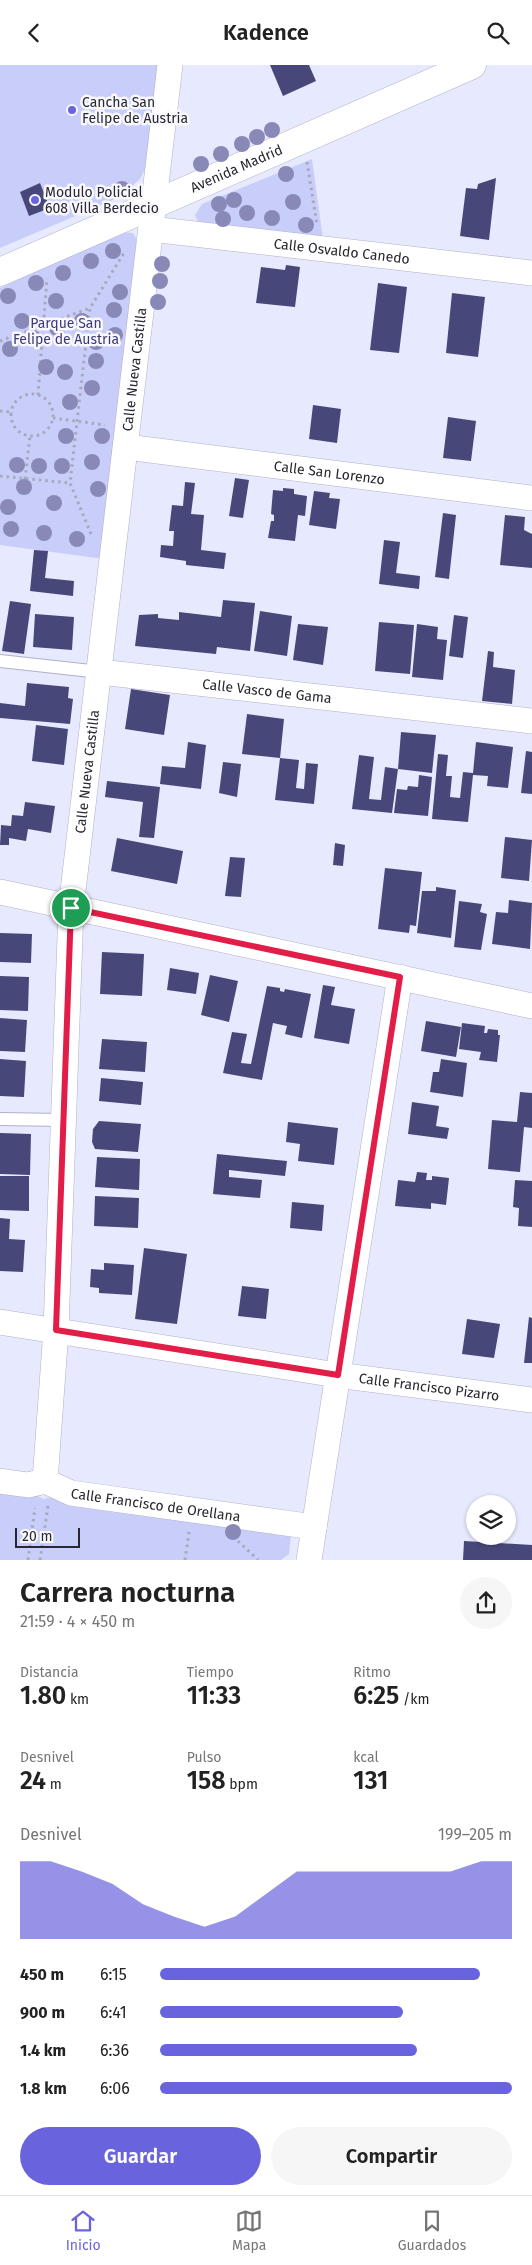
<!DOCTYPE html>
<html lang="es">
<head>
<meta charset="utf-8">
<style>
  body { margin:0; font-family:"Fira Sans",sans-serif; background:#f6f6f6; color:#222; height:100vh; display:flex; flex-direction:column; font-size:19px; white-space:nowrap }
  * { box-sizing:border-box; margin:0 }
  p { font-size:16px; color:#767676 }
  .icon { flex:none; width:28px; height:28px; fill:none; stroke:currentColor; stroke-width:2; stroke-linecap:round; stroke-linejoin:round }
  .map { position:relative; height:1495px; overflow:hidden }
  .drawer { display:flex; flex-direction:column; background:#fff; flex:1 }
  .drawer>* { flex:none }
  .tools { position:absolute; left:466px; top:1430px; display:grid; gap:10px }
  .tools a { display:grid; place-items:center; width:50px; height:50px; border-radius:50%; background:#fff; box-shadow:0 1px 4px #0004; font-size:25px }
  .scale { position:absolute; left:15px; bottom:12px; width:65px; box-sizing:border-box; padding-left:5px; border:2px solid #272831; border-top:0; font-size:14px; line-height:18px; white-space:nowrap; color:#272831; -webkit-text-stroke:4px #f8f8fd; paint-order:stroke }
  .pin { position:absolute; display:grid; place-items:center; width:42px; height:42px; color:#fff; margin:-21px; border:2px solid #fff; border-radius:50%; box-shadow:0 1px 5px #0007 }
  .round { display:grid; place-items:center; flex:none; width:52px; height:52px; border-radius:26px; background:#f6f6f6 }
  .headline { display:flex; align-items:center; justify-content:space-between; height:85px; padding:0 20px }
  h1 { font-size:28px; font-weight:600; line-height:38px }
  .figures { display:grid; grid-template-columns:repeat(3,1fr); gap:8px; height:85px; padding:5px 20px }
  .figures div { display:grid; align-content:center }
  .figures b { font-size:25px; font-weight:600 }
  .figures small { font-size:14px; font-weight:400 }
  .figures p { font-size:14px }
  .chart { height:140px; padding:10px 20px }
  .chart p { display:flex; justify-content:space-between }
  .chart svg { width:100%; height:90px; margin-top:5px; fill:#6964de; opacity:.7 }
  .button { display:flex; gap:10px; margin-top:auto; padding:10px 20px }
  .button a { flex:1; height:58px; border-radius:30px; background:#6964de; color:#fff; font-size:20px; font-weight:600; line-height:58px; text-align:center }
  .button a+a { background:#f6f6f6; color:#222 }
  ul { padding:0 20px; list-style:none; font-size:16px }
  li { display:grid; grid-template-columns:80px 60px 1fr; align-items:center; height:38px }
  li i { height:12px; border-radius:6px; background:#6964de }
  header { display:flex; justify-content:space-between; align-items:center; height:65px; padding:0 20px; background:#fff; font-size:22px; font-weight:600 }
  .tabs { display:flex; justify-content:space-around; align-items:center; height:70px; border-top:1px solid #e0e0e0; background:#fff; font-size:14px; color:#767676 }
  .tabs a { display:grid; justify-items:center; gap:2px }
  .tabs .active { color:#6964de }
  .map>svg:first-child { display:block }
</style>
</head>
<body>
<header><svg class="icon" aria-label="back" viewBox="0 0 24 24"><path d="M15 5l-7 7 7 7"/></svg>Kadence<svg class="icon" aria-label="search" viewBox="0 0 24 24"><circle cx="10" cy="10" r="6"/><path d="M15 15l6 6"/></svg></header>
<div class="map">
<svg width="532" height="1495" viewBox="0 0 532 1495">
  <rect width="100%" height="100%" fill="#e7eafe"/>
  <path fill="#c9cdfa" d="M0,0H158L146,102L140,114L120,132L0,183Z
    M312,94L323,174L204,159L197,155L195,150L202,139Z
    M122,167L133,168L140,180L104,494L0,480V223Z
    M0,1422L29,1426L43,1434L52,1432L291,1471L289,1489L281,1495H0Z"/>
  <path fill="#474879" d="M270,0H309L316,16L283,31Z
    M496,113L489,175L460,171L466,123L477,124L478,119Z
    M40,118L50,143L29,151L20,127Z
    M286,200L300,202L295,242L256,238L261,202L285,205Z
    M378,218L407,222L399,288L370,285Z
    M452,228L485,232L478,292L446,288Z
    M313,340L341,344L337,378L309,374Z
    M448,352L476,356L471,396L443,393Z
    M235,413L249,415L243,453L229,451Z
    M185,417L195,418L191,449L204,450L201,485L226,488L224,504L186,500V496L160,492L161,480L173,481L174,466H169L172,440L183,441Z
    M283,423L294,424V429L307,431L305,451L298,450L295,476L268,473L271,456H274V450L271,449L273,425L283,426Z
    M314,426L330,428L329,433L340,434L336,464L309,460Z
    M443,448L456,450L449,514L435,512Z
    M505,450L525,452L524,465L532,469V503L500,500Z
    M384,475L400,477L396,508L420,511L419,524L379,519Z
    M34,485L48,486L45,513L74,516L73,531L30,526Z
    M223,535L255,538L250,586L217,582L216,589L135,581L139,550L158,549V553L179,555V547L221,552Z
    M10,536L31,539L24,589L2,586Z
    M260,546L292,551L287,591L254,586Z
    M35,549L74,552L72,585L33,582Z
    M454,550L468,552L463,593L449,591Z
    M379,557L414,560L410,609L375,606Z
    M298,559L328,562L323,600L293,595Z
    M417,559L438,562L437,574L447,575L443,615L412,612Z
    M488,586L494,587L493,602L515,605L512,639L482,636Z
    M27,618L69,622L68,633L73,634L70,659L0,653V638L25,641Z
    M131,624L170,630L164,670L125,664Z
    M247,649L284,654L280,693L242,689Z
    M36,660L68,664L64,700L32,696Z
    M401,667L436,670L432,708L398,704Z
    M188,677L206,680L201,724L160,719L162,701L185,703Z
    M476,677L513,682L508,723L487,721L488,711L473,710L468,757L432,754L438,689L448,690L446,711H452L450,732L460,733L463,707L473,708Z
    M526,686L532,687V729L521,728Z
    M359,690L374,692L369,734L381,735L385,702L398,704L392,748L352,744Z
    M280,693L299,695L296,723L304,724L306,698L318,699L314,739L275,735Z
    M223,697L241,699L237,732L219,728Z
    M419,710L432,712L428,751L394,748L397,724L407,725L408,721L418,722Z
    M107,716L160,722L154,773L139,772L143,737L105,732Z
    M25,737L55,741L51,768L28,764L26,776L9,773V780H0L1,760L11,761L12,750L23,751Z
    M505,772L532,775L529,816L501,813Z
    M117,773L183,786L177,819L111,806Z
    M335,778L345,780L343,801L333,800Z
    M230,792L245,793L241,832L225,831Z
    M385,803L422,807L416,861L410,860L409,868L378,864Z
    M436,822L456,825L451,873L417,868L422,826H436Z
    M509,835L532,838L530,884L492,879L496,847L508,848Z
    M459,836L482,839L480,847L487,849L481,885L454,882Z
    M0,868L32,869L31,898L0,897Z
    M102,887L144,889L142,931L100,929Z
    M170,903L199,908L196,929L167,925Z
    M210,910L238,916L229,957L201,950Z
    M0,911L29,912L28,946L0,945Z
    M323,920L335,922L331,940L355,944L349,979L314,973Z
    M267,921L280,923V926L284,927L285,924L311,929L302,973L285,969L287,961L273,958L262,1015L223,1008L232,967L247,969L241,998L251,999Z
    M0,953L27,955L25,987L0,986Z
    M426,956L461,962L456,992L421,986Z
    M462,958L485,961L484,968H487L488,964L498,965V970H500L497,997L479,995L481,987L459,984Z
    M102,974L147,977L145,1007L99,1004Z
    M0,994L26,996L24,1032L0,1031Z
    M441,994L467,998L463,1032L430,1027L433,1007H439Z
    M101,1013L143,1017L141,1040L99,1036Z
    M520,1027L532,1028V1063L524,1062L520,1107L488,1104L492,1055L517,1057Z
    M412,1037L439,1041L436,1061L449,1063L447,1074L408,1069Z
    M99,1056L141,1059L138,1087L95,1084L92,1077L93,1064Z
    M288,1057L338,1063L334,1100L298,1096L300,1079L286,1077Z
    M0,1068L31,1069L30,1110L0,1109Z
    M217,1089L287,1096L285,1111L229,1105V1112L262,1115L260,1133L213,1129Z
    M97,1092L140,1094L139,1125L95,1122Z
    M417,1107L427,1108L426,1115H432V1111L449,1113L446,1140L431,1138V1144L395,1141L398,1115L415,1117Z
    M0,1111H29V1146L0,1145Z
    M515,1115L532,1116V1162L518,1161L519,1143L513,1142Z
    M95,1131L139,1133L138,1163L94,1161Z
    M292,1137L324,1140L322,1166L290,1163Z
    M0,1153L10,1154L9,1174L25,1175L23,1207L0,1206Z
    M144,1183L187,1189L177,1259L135,1254Z
    M104,1198L134,1200L132,1230L99,1228V1223L90,1222L91,1204L104,1205Z
    M242,1221L269,1224L266,1254L238,1251Z
    M529,1252L532,1253V1298H524Z
    M467,1254L500,1259L494,1293L462,1289Z
    M464,1476L532,1480V1495H463Z"/>
  <g fill="none" stroke-linecap="round" stroke-linejoin="round">
    <g stroke="#afb1c9" stroke-width="14">
      <path id="lane" d="M0,596L100,607
        M0,1054L64,1055"/>
    </g>
    <g stroke="#afb1c9" stroke-width="26">
      <g id="street">
        <path id="s1" d="M151,164L532,208"/>
        <path id="s2" d="M126,382L532,433"/>
        <path id="s3" d="M100,607L532,656"/>
        <path d="M0,827L532,941"/>
        <path id="s4" d="M0,1257L337,1310L532,1335"/>
        <path id="s5" d="M0,1416L28,1420L45,1416L71,1428L314,1462"/>
        <path id="s6" d="M45,1416L56,1265L71,843L170,0"/>
        <path d="M309,1495L400,912"/>
      </g>
    </g>
    <g stroke="#afb1c9" stroke-width="29">
      <g id="secondary">
        <path id="s7" d="M0,207L472,0"/>
      </g>
    </g>
    <path stroke="#a7a9ba" stroke-width="3" stroke-dasharray="2.5 4" stroke-linecap="butt" d="M307,97L317,160
      M0,276L90,243
      M11 350a21 21 0 1 1 42 0a21 21 0 1 1-42 0Z
      M38,330L47,213
      M0,346L11,347
      M53,353L105,360
      M0,411L70,418
      M25,414L30,371
      M91,469L70,418L90,243L124,188
      M238,1476L258,1495
      M28,1495L35,1443
      M40,1495L48,1441
      M185,1495L189,1467"/>
    <use href="#lane" stroke="#fff" stroke-width="12"/>
    <use href="#street" stroke="#fff" stroke-width="25"/>
    <use href="#secondary" stroke="#fff" stroke-width="28"/>
  </g>
  <g fill="#8889b6">
    <circle cx="272" cy="65" r="8"/>
    <circle cx="257" cy="72" r="8"/>
    <circle cx="242" cy="79" r="8"/>
    <circle cx="221" cy="89" r="8"/>
    <circle cx="201" cy="99" r="8"/>
    <circle cx="286" cy="109" r="8"/>
    <circle cx="122" cy="124" r="8"/>
    <circle cx="234" cy="135" r="8"/>
    <circle cx="293" cy="137" r="8"/>
    <circle cx="219" cy="139" r="8"/>
    <circle cx="247" cy="148" r="8"/>
    <circle cx="272" cy="153" r="8"/>
    <circle cx="223" cy="154" r="8"/>
    <circle cx="306" cy="160" r="8"/>
    <circle cx="113" cy="186" r="8"/>
    <circle cx="91" cy="196" r="8"/>
    <circle cx="162" cy="199" r="8"/>
    <circle cx="63" cy="208" r="8"/>
    <circle cx="160" cy="216" r="8"/>
    <circle cx="36" cy="218" r="8"/>
    <circle cx="120" cy="227" r="8"/>
    <circle cx="8" cy="231" r="8"/>
    <circle cx="56" cy="236" r="8"/>
    <circle cx="158" cy="237" r="8"/>
    <circle cx="114" cy="245" r="8"/>
    <circle cx="22" cy="256" r="8"/>
    <circle cx="82" cy="256" r="8"/>
    <circle cx="57" cy="263" r="8"/>
    <circle cx="115" cy="270" r="8"/>
    <circle cx="33" cy="273" r="8"/>
    <circle cx="96" cy="277" r="8"/>
    <circle cx="10" cy="284" r="8"/>
    <circle cx="96" cy="296" r="8"/>
    <circle cx="46" cy="302" r="8"/>
    <circle cx="65" cy="307" r="8"/>
    <circle cx="92" cy="323" r="8"/>
    <circle cx="70" cy="337" r="8"/>
    <circle cx="66" cy="371" r="8"/>
    <circle cx="102" cy="371" r="8"/>
    <circle cx="92" cy="397" r="8"/>
    <circle cx="17" cy="400" r="8"/>
    <circle cx="39" cy="401" r="8"/>
    <circle cx="62" cy="401" r="8"/>
    <circle cx="24" cy="422" r="8"/>
    <circle cx="98" cy="424" r="8"/>
    <circle cx="54" cy="438" r="8"/>
    <circle cx="8" cy="442" r="8"/>
    <circle cx="11" cy="464" r="8"/>
    <circle cx="44" cy="468" r="8"/>
    <circle cx="77" cy="474" r="8"/>
    <circle cx="233" cy="1467" r="8"/>
  </g>
  <g fill="none" stroke-linecap="round" stroke-linejoin="round">
    <g stroke="#fff" stroke-width="10">
      <path id="route" d="M71,843L400,912L338,1310L56,1265Z"/>
    </g>
    <use href="#route" stroke="#e11d48" stroke-width="6"/>
  </g>
  <g fill="#6964de" stroke="#f8f8fd" stroke-width="2">
    <circle cx="72" cy="45" r="5"/>
    <circle cx="35" cy="135" r="5"/>
  </g>
  <g text-anchor="middle" dominant-baseline="central" stroke-width="5" stroke-linejoin="round" paint-order="stroke">
    <g font-size="14" fill="#272831" stroke="#f8f8fd" text-anchor="start">
      <text x="82" y="37">Cancha San<tspan x="82" dy="16">Felipe de Austria</tspan></text>
      <text x="45" y="127">Modulo Policial<tspan x="45" dy="16">608 Villa Berdecio</tspan></text>
    </g>
    <g font-size="14" fill="#272831" stroke="#f8f8fd">
      <text stroke="none"><textPath href="#s7" startOffset="258">Avenida Madrid</textPath></text>
      <text stroke="none"><textPath href="#s1" startOffset="192">Calle Osvaldo Canedo</textPath></text>
      <text stroke="none"><textPath href="#s6" startOffset="1116">Calle Nueva Castilla</textPath></text>
      <text stroke="none"><textPath href="#s2" startOffset="205">Calle San Lorenzo</textPath></text>
      <text stroke="none"><textPath href="#s3" startOffset="168">Calle Vasco de Gama</textPath></text>
      <text stroke="none"><textPath href="#s6" startOffset="711">Calle Nueva Castilla</textPath></text>
      <text stroke="none"><textPath href="#s4" startOffset="434">Calle Francisco Pizarro</textPath></text>
      <text stroke="none"><textPath href="#s5" startOffset="160">Calle Francisco de Orellana</textPath></text>
    </g>
    <g font-size="14" fill="#3b397c" stroke="#f8f8fd">
      <text x="66" y="258">Parque San<tspan x="66" dy="16">Felipe de Austria</tspan></text>
    </g>
  </g>
</svg>
<div class="tools">
<a><svg class="icon" aria-label="layers" viewBox="0 0 24 24"><path d="M12 4l9 5-9 5-9-5zM3 14l9 5 9-5"/></svg></a>
</div>
<div class="scale">20 m</div>
<div class="pin" style="left:71px;top:843px;background:#1e9e55"><svg class="icon" aria-label="arrive" viewBox="0 0 24 24"><path d="M6 21V4h12l-3 4 3 4H6"/></svg></div>
</div>
<section class="drawer">
<div class="headline"><div><h1>Carrera nocturna</h1><p>21:59 · 4 × 450 m</p></div><a class="round"><svg class="icon" aria-label="share" viewBox="0 0 24 24"><path d="M12 15V3M7 8l5-5 5 5M5 13v7h14v-7"/></svg></a></div>
<div class="figures">
<div><p>Distancia</p><b>1.80<small> km</small></b></div>
<div><p>Tiempo</p><b>11:33</b></div>
<div><p>Ritmo</p><b>6:25<small> /km</small></b></div>
</div>
<div class="figures">
<div><p>Desnivel</p><b>24<small> m</small></b></div>
<div><p>Pulso</p><b>158<small> bpm</small></b></div>
<div><p>kcal</p><b>131</b></div>
</div>
<div class="chart"><p><span>Desnivel</span>199–205 m</p>
<svg viewBox="0 0 160 44" preserveAspectRatio="none"><path d="M0 44V6L10 6L20 11L30 17L40 27L50 33L60 38L70 33L80 22L90 11L100 11L110 11L120 11L130 11L140 11L150 6L160 6V44z"/></svg>
</div>
<ul>
<li><b>450 m</b>6:15<i style="width:91%"></i></li>
<li><b>900 m</b>6:41<i style="width:69%"></i></li>
<li><b>1.4 km</b>6:36<i style="width:73%"></i></li>
<li><b>1.8 km</b>6:06<i style="width:100%"></i></li>
</ul>
<div class="button"><a>Guardar</a><a>Compartir</a></div>
</section>
<nav class="tabs">
<a class="active"><svg class="icon" aria-label="home" viewBox="0 0 24 24"><path d="M3 11l9-7 9 7M6 9v11h12V9"/></svg>Inicio</a>
<a><svg class="icon" aria-label="map" viewBox="0 0 24 24"><path d="M3 6l6-2 6 2 6-2v14l-6 2-6-2-6 2zM9 4v14M15 6v14"/></svg>Mapa</a>
<a><svg class="icon" aria-label="saved" viewBox="0 0 24 24"><path d="M7 4h10v16l-5-4-5 4z"/></svg>Guardados</a>
</nav>
</body>
</html>
